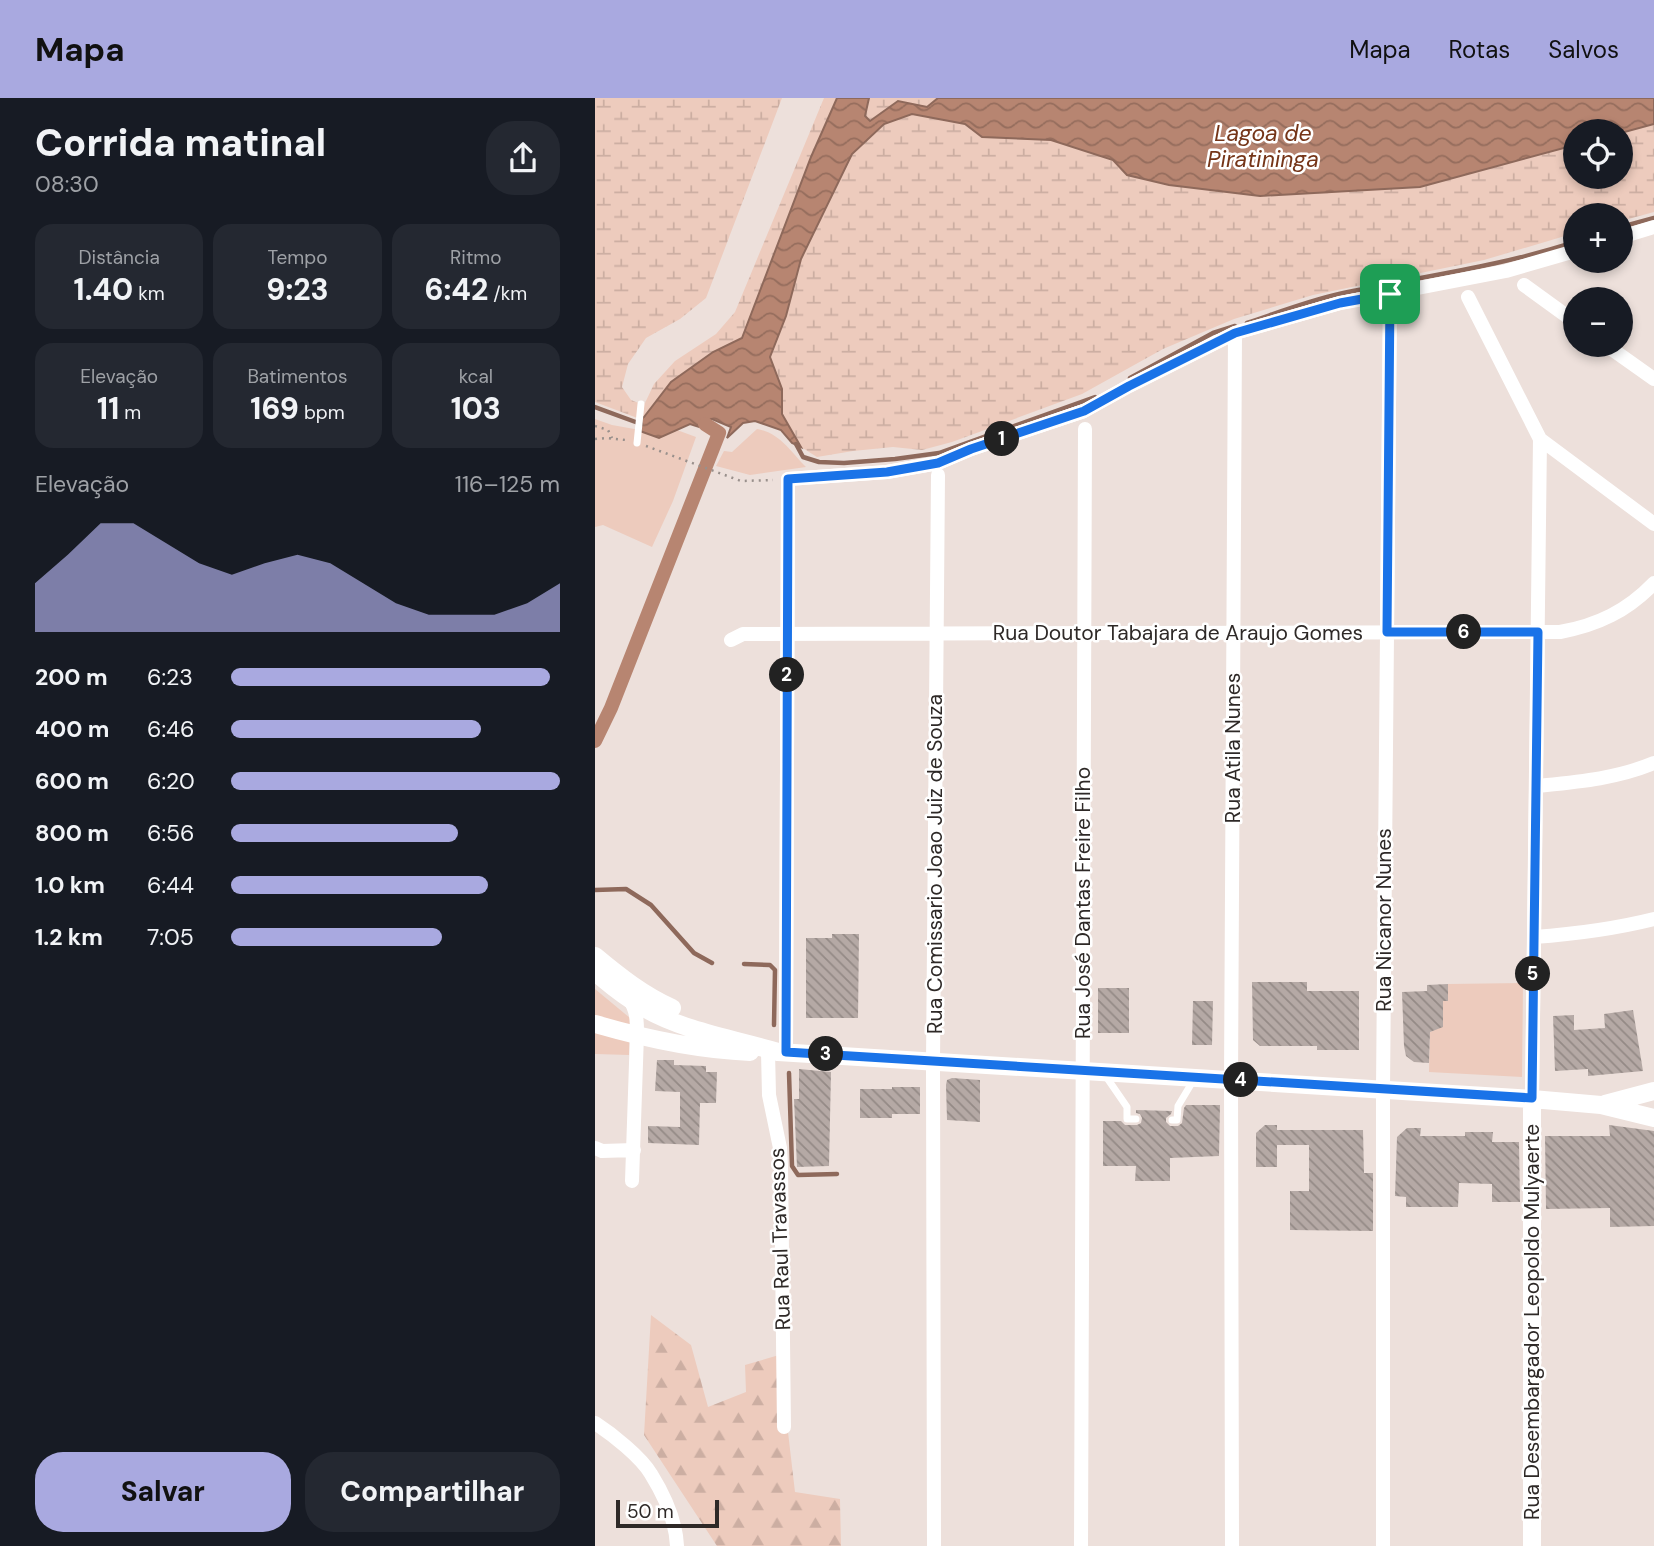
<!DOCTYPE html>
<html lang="pt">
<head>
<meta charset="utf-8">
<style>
  body { margin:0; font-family:"DM Sans",sans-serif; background:#242831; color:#f1f3f6; height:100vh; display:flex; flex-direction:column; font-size:26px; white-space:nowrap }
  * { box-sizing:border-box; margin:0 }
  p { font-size:23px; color:#9ea1a6 }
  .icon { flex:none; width:38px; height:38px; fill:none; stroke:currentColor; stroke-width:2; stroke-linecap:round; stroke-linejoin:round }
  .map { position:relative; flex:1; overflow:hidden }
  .sheet { display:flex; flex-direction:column; background:#171b24; width:595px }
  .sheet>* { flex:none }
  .buttons { position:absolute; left:968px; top:21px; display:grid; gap:14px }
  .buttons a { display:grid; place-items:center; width:70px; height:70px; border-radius:50%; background:#171b24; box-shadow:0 4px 10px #0003; font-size:35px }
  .scale { position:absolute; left:21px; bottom:18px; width:103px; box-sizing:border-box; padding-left:7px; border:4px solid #2e2927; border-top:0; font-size:19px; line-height:24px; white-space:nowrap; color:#2e2927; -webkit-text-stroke:5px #fff; paint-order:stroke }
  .pin { position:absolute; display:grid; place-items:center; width:60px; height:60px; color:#fff; margin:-30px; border-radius:14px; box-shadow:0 4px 10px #0006 }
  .km { position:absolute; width:35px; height:35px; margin:-18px; border-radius:50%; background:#222; color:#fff; font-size:19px; line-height:35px; text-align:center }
  .round { display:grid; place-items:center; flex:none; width:74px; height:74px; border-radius:28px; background:#242831 }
  .summary { display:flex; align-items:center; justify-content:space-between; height:119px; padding:0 35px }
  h1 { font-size:38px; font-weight:800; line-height:52px }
  .stats { display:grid; grid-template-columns:repeat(3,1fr); gap:10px; height:119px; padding:7px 35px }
  .stats div { display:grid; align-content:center; border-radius:18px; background:#242831; text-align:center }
  .stats b { font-size:30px; font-weight:800 }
  .stats small { font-size:19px; font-weight:400 }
  .stats p { font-size:19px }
  .chart { height:196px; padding:14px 35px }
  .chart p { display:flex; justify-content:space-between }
  .chart svg { width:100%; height:126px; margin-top:7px; fill:#a9a9e0; opacity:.7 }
  .action { display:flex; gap:14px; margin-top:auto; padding:14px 35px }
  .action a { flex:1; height:80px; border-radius:28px; background:#a9a9e0; color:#111; font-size:28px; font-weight:800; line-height:80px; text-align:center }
  .action a+a { background:#242831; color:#f1f3f6 }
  ul { padding:0 35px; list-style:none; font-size:23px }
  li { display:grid; grid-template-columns:112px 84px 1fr; align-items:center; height:52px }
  li i { height:18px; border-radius:9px; background:#a9a9e0 }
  header { display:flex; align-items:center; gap:42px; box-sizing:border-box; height:98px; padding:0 35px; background:#a9a9e0; color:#111 }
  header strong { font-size:33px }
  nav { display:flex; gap:38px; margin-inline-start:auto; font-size:24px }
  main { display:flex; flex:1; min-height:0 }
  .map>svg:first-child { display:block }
</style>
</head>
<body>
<header>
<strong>Mapa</strong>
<nav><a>Mapa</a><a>Rotas</a><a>Salvos</a></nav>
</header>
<main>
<section class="sheet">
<div class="summary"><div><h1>Corrida matinal</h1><p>08:30</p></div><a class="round"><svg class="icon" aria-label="share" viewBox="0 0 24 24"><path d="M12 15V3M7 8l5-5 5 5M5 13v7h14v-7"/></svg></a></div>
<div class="stats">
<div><p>Distância</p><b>1.40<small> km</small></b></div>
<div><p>Tempo</p><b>9:23</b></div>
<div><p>Ritmo</p><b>6:42<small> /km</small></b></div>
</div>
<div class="stats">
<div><p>Elevação</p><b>11<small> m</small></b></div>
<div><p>Batimentos</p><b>169<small> bpm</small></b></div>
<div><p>kcal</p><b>103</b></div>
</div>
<div class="chart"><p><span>Elevação</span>116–125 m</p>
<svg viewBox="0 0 160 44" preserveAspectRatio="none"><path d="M0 44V27L10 17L20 6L30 6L40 13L50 20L60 24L70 20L80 17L90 20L100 27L110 34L120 38L130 38L140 38L150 34L160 27V44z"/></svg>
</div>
<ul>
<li><b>200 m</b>6:23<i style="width:97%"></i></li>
<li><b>400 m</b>6:46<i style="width:76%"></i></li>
<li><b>600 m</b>6:20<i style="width:100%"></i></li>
<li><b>800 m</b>6:56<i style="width:69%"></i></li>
<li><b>1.0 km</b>6:44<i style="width:78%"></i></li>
<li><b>1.2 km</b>7:05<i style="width:64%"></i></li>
</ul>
<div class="action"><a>Salvar</a><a>Compartilhar</a></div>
</section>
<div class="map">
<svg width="1059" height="1448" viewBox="0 0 1059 1448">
  <defs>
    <pattern id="forest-firs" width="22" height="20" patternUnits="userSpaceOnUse" patternTransform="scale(1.75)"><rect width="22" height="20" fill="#edcbbd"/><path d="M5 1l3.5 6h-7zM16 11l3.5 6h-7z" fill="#ccaea2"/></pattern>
    <pattern id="wetland-marsh" width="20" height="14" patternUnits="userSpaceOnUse" patternTransform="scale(1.75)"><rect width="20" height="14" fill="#edcbbd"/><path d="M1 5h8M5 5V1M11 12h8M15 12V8" fill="none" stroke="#ccaea2"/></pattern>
    <pattern id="water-waves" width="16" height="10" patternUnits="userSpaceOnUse" patternTransform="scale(1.75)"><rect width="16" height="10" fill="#b78571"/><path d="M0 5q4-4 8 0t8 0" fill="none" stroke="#956d5d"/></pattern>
    <pattern id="building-back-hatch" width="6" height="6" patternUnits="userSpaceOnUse" patternTransform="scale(1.75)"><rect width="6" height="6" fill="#b5a9a5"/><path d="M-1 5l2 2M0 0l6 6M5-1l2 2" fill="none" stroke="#948a86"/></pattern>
  </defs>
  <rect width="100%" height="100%" fill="#ede0db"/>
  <path fill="url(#forest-firs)" d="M56,1217L96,1247L113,1309L151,1294L150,1267L184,1257L200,1394L245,1401L246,1448H122L49,1337Z"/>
  <path fill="url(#wetland-marsh)" d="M0,0H187L111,200L85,221L51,240L33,266L27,289L36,302L46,306L50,305L59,286L80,263L121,236L140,214L229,0H242L216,59L147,240L118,254L76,284L49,319L45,321L0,304Z
    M274,0H343L332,9L303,3L274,23L270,18Z
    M318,16L370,26L387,39L456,42L518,62L533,77L574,87L665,98L825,89L980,47V79H1026V35L1059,26V114L1026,123V117H980V135L889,162L718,197L639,221L568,251L487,296L357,344L327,352L298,349L258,353L222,359L206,349L187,316V291L175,259L191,218L206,161L257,56L289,26Z"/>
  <path fill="#edcbbd" d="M0,321L17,327L73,337L82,332L101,339L78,403L57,449L8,427L0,429Z
    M162,331C184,334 197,355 211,369L155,377L121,368L129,353L137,354Z
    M928,885L927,979L834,974L835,934L848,928V903L853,902V886Z
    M0,891L35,920L34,957L0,956Z"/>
  <path fill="url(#water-waves)" stroke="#8e695b" stroke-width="2" d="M242,0H274L270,18L275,23L303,3L332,9L343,0H1059V26L1026,35V33H980V47L825,89L665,98L574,87L532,77L518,62L456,42L387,39L370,26L317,16L289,26L257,56L206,161L191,218L175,259L187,291V316L206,349L197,345L186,332L160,323L148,325L132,340L136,329L117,321L104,329L95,326L64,340L45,333L47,320L49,319L76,284L118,254L147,240L216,59Z"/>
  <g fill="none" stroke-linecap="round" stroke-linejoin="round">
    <path stroke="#8e695b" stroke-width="4.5" d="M1026,129L1059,120
      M652,225C682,215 713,203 744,196C823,179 903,169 980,144
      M535,280L618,235L640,228
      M0,309L46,326
      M201,346L208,359L224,364L249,365L300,361L344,355L500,299
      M0,792L31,791L56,807L99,855L117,865
      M149,866L175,867L180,872L179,927
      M194,975L197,1068L203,1077L242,1076"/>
    <path stroke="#b78571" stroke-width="14" d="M0,643L16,610L124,335L110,326"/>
  </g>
  <path fill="url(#building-back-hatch)" d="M237,836H264L263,920H211V840H237Z
    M657,884H712V893H764V952H722V948H665L658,942Z
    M853,886V903H848V929L835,934L834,965L819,964L811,958L809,948L807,894L832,893V887Z
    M503,890H534V935H503Z
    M598,903H618L617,947H597Z
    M1038,912L1048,973L993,978V971L960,973L958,918L979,917V932L1010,930L1009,916Z
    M62,962H79V967L111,968V974H122L121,1005H105L104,1047L53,1045V1028L85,1029V994L60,993Z
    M204,971L236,974L234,1068L202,1069L199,1001H204Z
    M357,980L385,982V1024L352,1022L351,987L352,982Z
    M297,989H325V1016H297V1020H265V991H297Z
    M591,1007H625L624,1058L575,1060V1083H540L541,1068H508V1023H526L530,1027H542L546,1025L547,1020L545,1016L541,1015V1012L577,1013L576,1016L571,1020V1024L575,1028H583L587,1025L589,1010Z
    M670,1027H682V1032H768L769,1075H778V1133L695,1132V1093H714V1047H682V1069H661V1035Z
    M1014,1027L1059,1033V1128L1015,1129V1110L951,1111L950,1038H1015Z
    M812,1030H826L825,1038H870V1034H898L897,1044H924L925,1104H897V1086L864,1085L863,1109H811V1099L800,1098L802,1039Z"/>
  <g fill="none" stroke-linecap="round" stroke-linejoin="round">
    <path stroke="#99908c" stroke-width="2.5" stroke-dasharray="2 5" stroke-linecap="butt" d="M0,328L13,332L17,340
      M0,341L12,340L31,342
      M51,348L146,383L178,382"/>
    <path stroke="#fff" stroke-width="7" d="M42,345L46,306
      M510,977L532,1009V1021H541
      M577,1022H582L583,1008L598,983"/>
    <path stroke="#fff" stroke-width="14" d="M1026,139L1059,129
      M929,187L980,224
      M873,199L945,341L937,1001
      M1011,247L1059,281
      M945,341L1059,426
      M136,542L148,536L965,534C1003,527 1032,513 1059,485
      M941,688C981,684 1021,681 1059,665
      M939,839C980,836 1019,831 1059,821
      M34,901C42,912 42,923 42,936L37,1083
      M173,954L174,997L185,1050L186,1068L189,1329
      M191,954L193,381L292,374L343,365L376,351L489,313L534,288L640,235L745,205L911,173L980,153
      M0,1050L7,1053L39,1052
      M0,1325C17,1336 46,1359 56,1376C69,1397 81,1423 82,1448
      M339,1448L338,964L343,377
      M486,1448L490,331
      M637,1448L636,982L640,235
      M788,1448V991L795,196"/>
    <path stroke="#fff" stroke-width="18" d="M0,858C24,878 48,897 77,910
      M0,874C15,887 31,900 49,910C89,933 138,941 183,954L937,1001L1006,1007L1059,1020
      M0,926C48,940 105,952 155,954
      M937,1001V1448
      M1010,1006L1059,993"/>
  </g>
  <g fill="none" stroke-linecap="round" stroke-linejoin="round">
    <g stroke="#fff" stroke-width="14">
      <path id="route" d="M795,196L792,534H943L937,1000L191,954L193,381L292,374L343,365L376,351L489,313L534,288L640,235L745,205Z"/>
    </g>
    <use href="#route" stroke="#1a73e8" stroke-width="9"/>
  </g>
  <g text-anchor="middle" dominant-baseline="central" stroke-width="5" stroke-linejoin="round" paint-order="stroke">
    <g font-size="21" fill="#2e2927" stroke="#fff">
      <text x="583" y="535">Rua Doutor Tabajara de Araujo Gomes</text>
      <text transform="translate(638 650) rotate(-90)">Rua Atila Nunes</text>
      <text transform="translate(340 766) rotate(-90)">Rua Comissario Joao Juiz de Souza</text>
      <text transform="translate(488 805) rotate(-90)">Rua José Dantas Freire Filho</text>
      <text transform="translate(789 822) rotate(-90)">Rua Nicanor Nunes</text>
      <text transform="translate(185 1141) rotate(-92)">Rua Raul Travassos</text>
      <text transform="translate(937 1224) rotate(-90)">Rua Desembargador Leopoldo Mulyaerte</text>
    </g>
    <g font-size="23" font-style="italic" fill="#753518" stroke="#fff">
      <text x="668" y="35">Lagoa de<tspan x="668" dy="26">Piratininga</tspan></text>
    </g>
  </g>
</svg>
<div class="buttons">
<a><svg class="icon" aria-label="locate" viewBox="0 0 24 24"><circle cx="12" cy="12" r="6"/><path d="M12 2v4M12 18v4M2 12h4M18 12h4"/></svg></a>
<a>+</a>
<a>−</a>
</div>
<div class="scale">50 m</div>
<div class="pin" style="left:795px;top:196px;background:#1e9e55"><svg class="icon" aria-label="arrive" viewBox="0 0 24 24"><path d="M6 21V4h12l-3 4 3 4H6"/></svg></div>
<b class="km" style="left:407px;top:341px">1</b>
<b class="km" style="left:192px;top:577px">2</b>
<b class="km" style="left:231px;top:956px">3</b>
<b class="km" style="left:646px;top:982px">4</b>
<b class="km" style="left:938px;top:876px">5</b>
<b class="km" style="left:869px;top:534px">6</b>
</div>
</main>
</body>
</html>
